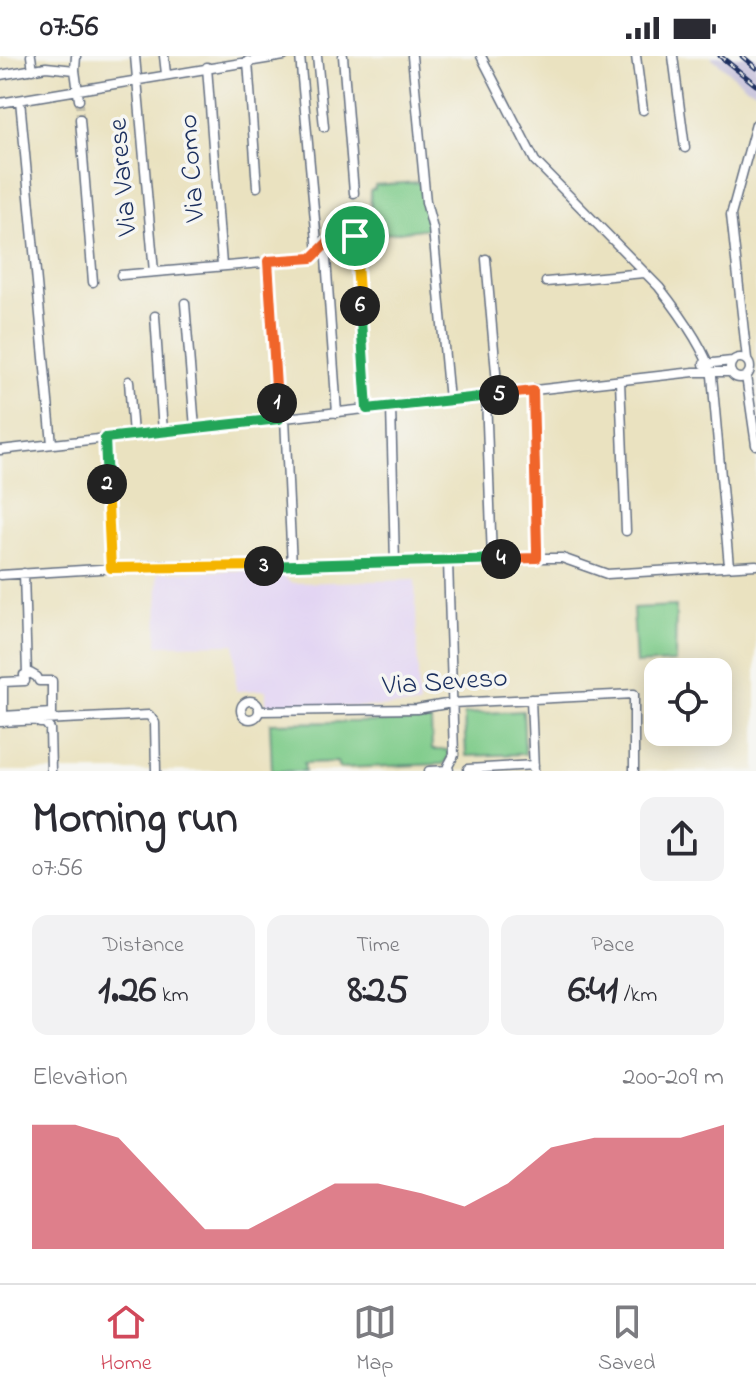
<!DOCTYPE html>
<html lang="en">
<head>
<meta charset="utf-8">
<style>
  body { margin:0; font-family:"Indie Flower",sans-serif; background:#f2f2f3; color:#2b2b33; height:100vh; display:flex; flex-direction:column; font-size:30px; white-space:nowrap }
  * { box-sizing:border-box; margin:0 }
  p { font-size:26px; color:#7c7c81 }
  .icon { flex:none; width:44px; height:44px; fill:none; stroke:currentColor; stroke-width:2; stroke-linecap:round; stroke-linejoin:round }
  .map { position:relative; height:715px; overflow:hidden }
  .drawer { display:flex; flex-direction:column; background:#fff; flex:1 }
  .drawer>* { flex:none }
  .controls { position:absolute; left:644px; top:602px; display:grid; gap:16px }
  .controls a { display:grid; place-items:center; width:88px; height:88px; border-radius:16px; background:#fff; box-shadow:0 4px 20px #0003; font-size:40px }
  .pin { position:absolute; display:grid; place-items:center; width:68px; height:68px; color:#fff; margin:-34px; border:4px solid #fff; border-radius:50%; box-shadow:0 2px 8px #0007 }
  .km { position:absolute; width:40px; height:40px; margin:-20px; border-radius:50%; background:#222; color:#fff; font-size:22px; line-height:40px; text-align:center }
  .round { display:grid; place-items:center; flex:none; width:84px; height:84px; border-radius:16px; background:#f2f2f3 }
  .headline { display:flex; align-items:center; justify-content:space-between; height:136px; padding:0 32px }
  h1 { font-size:44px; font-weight:700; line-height:60px }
  .metrics { display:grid; grid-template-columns:repeat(3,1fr); gap:12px; height:136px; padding:8px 32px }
  .metrics div { display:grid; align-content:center; border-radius:16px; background:#f2f2f3; text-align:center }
  .metrics b { font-size:40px; font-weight:700 }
  .metrics small { font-size:22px; font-weight:400 }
  .metrics p { font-size:22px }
  .chart { height:224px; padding:16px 32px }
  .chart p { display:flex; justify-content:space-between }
  .chart svg { width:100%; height:144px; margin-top:8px; fill:#d1495b; opacity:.7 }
  .status { display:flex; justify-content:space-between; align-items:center; height:56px; padding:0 40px; background:#fff; direction:ltr }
  .status svg { height:22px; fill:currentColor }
  .tabs { display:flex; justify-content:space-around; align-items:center; height:112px; border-top:2px solid #e1e1e2; background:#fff; font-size:22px; color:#7c7c81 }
  .tabs a { display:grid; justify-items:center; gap:4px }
  .tabs .active { color:#d1495b }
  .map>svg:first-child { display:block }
</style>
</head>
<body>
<div class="status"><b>07:56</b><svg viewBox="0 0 49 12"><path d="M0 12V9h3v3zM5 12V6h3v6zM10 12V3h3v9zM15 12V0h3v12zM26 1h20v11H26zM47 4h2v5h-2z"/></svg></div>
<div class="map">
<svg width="756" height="715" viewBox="0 0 756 715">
  <rect width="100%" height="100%" fill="#f6f6f2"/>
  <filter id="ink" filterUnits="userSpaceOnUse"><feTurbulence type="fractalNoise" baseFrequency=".0125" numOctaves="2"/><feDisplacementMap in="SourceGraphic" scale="16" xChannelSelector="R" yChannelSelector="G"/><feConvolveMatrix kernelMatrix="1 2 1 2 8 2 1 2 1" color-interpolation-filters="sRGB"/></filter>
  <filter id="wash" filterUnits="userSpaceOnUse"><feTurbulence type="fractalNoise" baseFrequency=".006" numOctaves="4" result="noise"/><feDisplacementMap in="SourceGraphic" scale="32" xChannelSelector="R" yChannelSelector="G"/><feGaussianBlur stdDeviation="1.8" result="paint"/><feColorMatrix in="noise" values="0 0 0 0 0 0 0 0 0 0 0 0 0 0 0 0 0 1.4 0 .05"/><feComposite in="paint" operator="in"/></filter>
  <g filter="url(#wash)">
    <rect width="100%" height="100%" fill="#eae2c0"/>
    <path fill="#e2d4f3" d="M286,514V523L293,527L415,524L419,650L266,652V634L236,635L235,588L157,589L158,516Z"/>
    <path fill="#c5c0da" d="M710,0H756V35L748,32Z"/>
    <path fill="#80cc8b" stroke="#4e7e74" stroke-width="2" d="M419,126L429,172L384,178L380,164L372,165L370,134L375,133V129Z
      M676,550L675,606L636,608L633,552Z
      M523,655L525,698L466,700L464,658Z
      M431,665L432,694H448V702L443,708L339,712L337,706L304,707L305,715H272L270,667Z"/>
  </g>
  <g filter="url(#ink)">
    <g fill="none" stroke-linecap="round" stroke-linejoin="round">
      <path stroke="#c1beac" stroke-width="8" stroke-dasharray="8 4" stroke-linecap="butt" d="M79,44L80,63"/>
      <g stroke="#636e80" stroke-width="11">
        <path id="minor" d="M31,0L33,14
          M76,0L75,14L79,44
          M135,0L154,216
          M164,0L166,18
          M300,0L318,197
          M317,0L324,71
          M343,0L354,137
          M412,0L426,146L433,173L449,344
          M481,0L535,105L659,231C677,254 705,292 712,320L729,510
          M636,0L643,54
          M673,0L685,92
          M248,5L257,131
          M207,11L222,209
          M0,19L46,11L75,14
          M20,44L52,388
          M0,47L284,0
          M80,63L93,226
          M355,180L367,353
          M325,188L337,357
          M486,203L498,339
          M268,205L279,363
          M121,219L308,203L315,201L329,186L381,177
          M546,226L644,217
          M185,247L195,372
          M155,260L163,376
          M730 312a10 10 0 1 1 20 0a10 10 0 1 1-20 0Z
          M747,303L731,159L756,68
          M704,308L732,305
          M746,320L756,389
          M129,325L133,379
          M620,325L626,475
          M533,335L537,502
          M486,340L492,503
          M391,351L395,507
          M285,362L292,510
          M105,382L111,512
          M0,394L694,316H731
          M448,505L454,699L448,710L449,715
          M24,517L27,619
          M0,519L150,510H304L537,502H562L607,518L756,509
          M30,617L37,621L39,625H52V657L3,660V626L25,625L24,619Z
          M531,643L534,715
          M241 654a9 9 0 1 1 18 0a9 9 0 1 1-18 0Z
          M259,655L417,653L452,647L634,638V715
          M0,666L149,659L155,667L156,715
          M40,667H45L50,673L51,715
          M468,713L534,709
          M429,715L449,714"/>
      </g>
      <use href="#minor" stroke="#fff" stroke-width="8"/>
      <g stroke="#1b2f5e" stroke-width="5">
        <path id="rail" d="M720,0L756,29
          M742,0L756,12"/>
      </g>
      <use href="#rail" stroke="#f6f6f2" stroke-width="2" stroke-dasharray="6" stroke-linecap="butt"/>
    </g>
  </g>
  <g fill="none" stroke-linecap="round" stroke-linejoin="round" filter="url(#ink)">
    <g stroke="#fff" stroke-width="16">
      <path id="split-1" d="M277,347L268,205L312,202L327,187L355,180"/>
    </g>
    <g stroke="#fff" stroke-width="16">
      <path id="split-2" d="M107,428L105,382L279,363L277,347"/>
    </g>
    <g stroke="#fff" stroke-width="16">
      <path id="split-3" d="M107,428L111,512L264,510"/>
    </g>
    <g stroke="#fff" stroke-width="16">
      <path id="split-4" d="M264,510L501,503"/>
    </g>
    <g stroke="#fff" stroke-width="16">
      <path id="split-5" d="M499,339L533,335L537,493V502L501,503"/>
    </g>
    <g stroke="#fff" stroke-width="16">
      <path id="split-6" d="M360,250L367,353L499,339"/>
    </g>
    <g stroke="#fff" stroke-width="16">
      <path id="split-7" d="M355,180L360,250"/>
    </g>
    <use href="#split-1" stroke="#f0652b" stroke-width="10"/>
    <use href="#split-2" stroke="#22a559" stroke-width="10"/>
    <use href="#split-3" stroke="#f5b400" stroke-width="10"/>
    <use href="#split-4" stroke="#22a559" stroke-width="10"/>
    <use href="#split-5" stroke="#f0652b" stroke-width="10"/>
    <use href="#split-6" stroke="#22a559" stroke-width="10"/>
    <use href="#split-7" stroke="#f5b400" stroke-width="10"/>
  </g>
  <g text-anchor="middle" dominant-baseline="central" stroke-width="7" stroke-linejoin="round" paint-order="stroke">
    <g font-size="28" fill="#1b2f5e" stroke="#f6f6f2">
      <text transform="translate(193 112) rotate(-94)">Via Como</text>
      <text transform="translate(124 121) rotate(-95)">Via Varese</text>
      <text transform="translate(445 627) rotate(-4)">Via Seveso</text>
    </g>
  </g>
</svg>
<div class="controls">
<a><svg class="icon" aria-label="locate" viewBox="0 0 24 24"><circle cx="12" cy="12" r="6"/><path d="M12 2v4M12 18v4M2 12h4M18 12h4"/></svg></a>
</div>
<div class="pin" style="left:355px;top:180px;background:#1e9e55"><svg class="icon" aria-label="arrive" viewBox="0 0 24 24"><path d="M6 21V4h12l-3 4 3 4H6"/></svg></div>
<b class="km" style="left:277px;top:347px">1</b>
<b class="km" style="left:107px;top:428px">2</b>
<b class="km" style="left:264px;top:510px">3</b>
<b class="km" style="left:501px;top:503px">4</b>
<b class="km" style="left:499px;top:339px">5</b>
<b class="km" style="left:360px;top:250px">6</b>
</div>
<section class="drawer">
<div class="headline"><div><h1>Morning run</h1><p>07:56</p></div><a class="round"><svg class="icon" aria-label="share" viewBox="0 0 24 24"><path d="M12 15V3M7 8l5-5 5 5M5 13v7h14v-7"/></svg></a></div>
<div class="metrics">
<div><p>Distance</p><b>1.26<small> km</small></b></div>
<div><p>Time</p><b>8:25</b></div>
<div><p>Pace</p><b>6:41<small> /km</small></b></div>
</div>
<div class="chart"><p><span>Elevation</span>200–209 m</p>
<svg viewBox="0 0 160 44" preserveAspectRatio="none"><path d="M0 44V6L10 6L20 10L30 24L40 38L50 38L60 31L70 24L80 24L90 27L100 31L110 24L120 13L130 10L140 10L150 10L160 6V44z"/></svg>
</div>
</section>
<nav class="tabs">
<a class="active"><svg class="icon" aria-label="home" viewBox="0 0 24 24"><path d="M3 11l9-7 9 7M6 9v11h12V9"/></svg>Home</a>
<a><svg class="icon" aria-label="map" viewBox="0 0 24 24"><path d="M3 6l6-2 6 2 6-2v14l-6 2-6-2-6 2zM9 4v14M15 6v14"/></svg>Map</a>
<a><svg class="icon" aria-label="saved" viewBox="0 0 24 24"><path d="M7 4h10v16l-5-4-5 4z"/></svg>Saved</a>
</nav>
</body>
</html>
